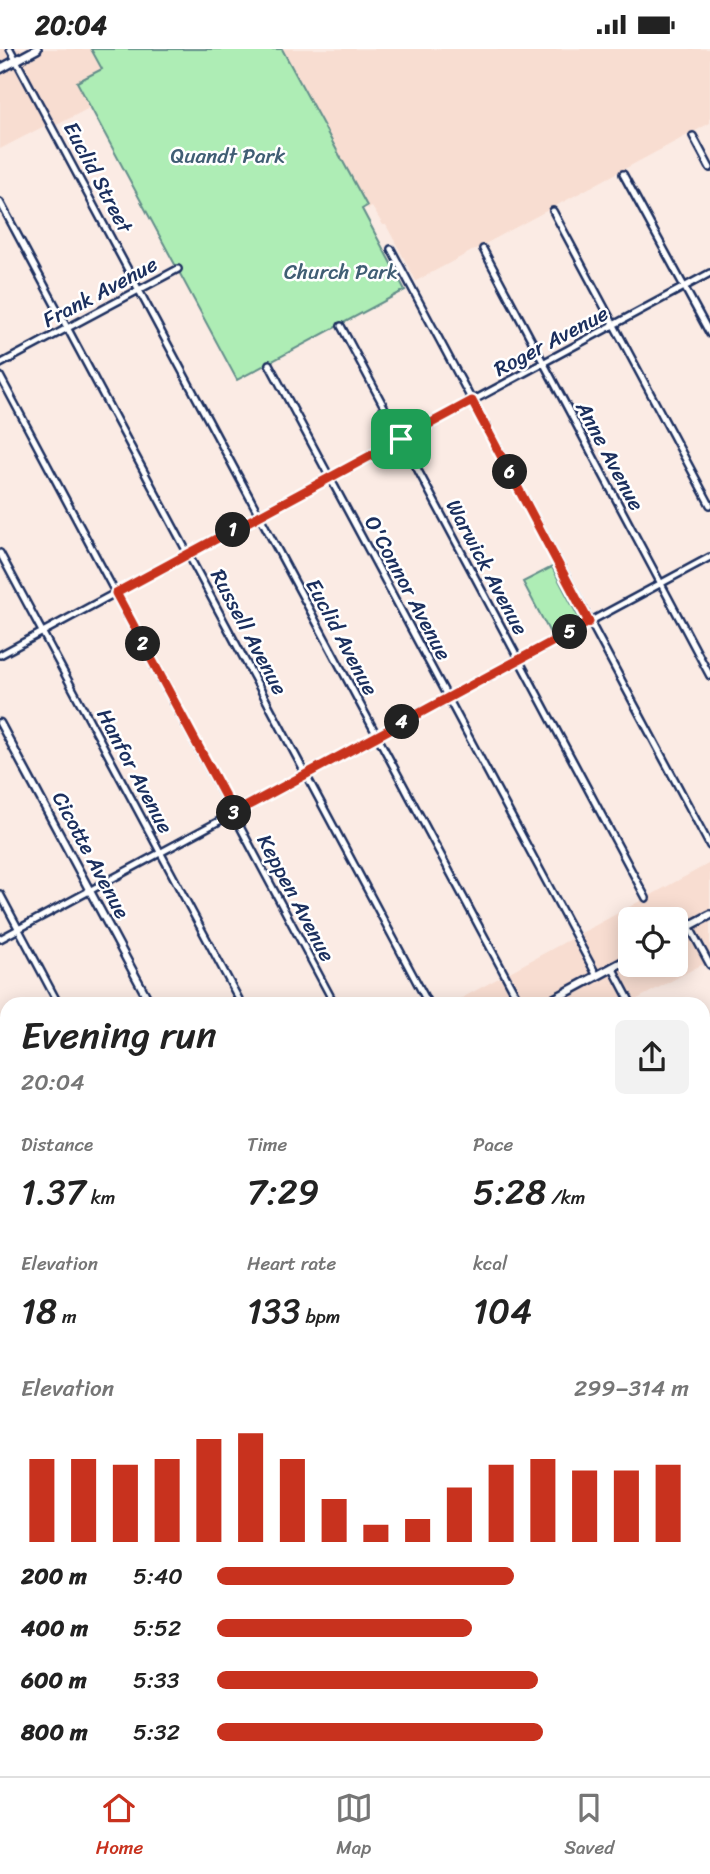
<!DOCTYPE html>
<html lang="en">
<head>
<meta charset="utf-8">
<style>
  body { margin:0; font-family:Sriracha,sans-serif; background:#f2f2f2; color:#222; height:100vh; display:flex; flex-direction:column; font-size:26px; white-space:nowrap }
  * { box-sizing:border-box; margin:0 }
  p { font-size:23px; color:#767676 }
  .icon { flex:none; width:38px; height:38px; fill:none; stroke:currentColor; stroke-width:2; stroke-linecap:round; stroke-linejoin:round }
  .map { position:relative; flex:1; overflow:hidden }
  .sheet { position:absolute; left:0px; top:948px; width:710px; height:779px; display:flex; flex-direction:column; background:#fff; border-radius:21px 21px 0 0; box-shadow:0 4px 18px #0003 }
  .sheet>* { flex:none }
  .buttons { position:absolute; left:618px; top:858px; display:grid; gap:14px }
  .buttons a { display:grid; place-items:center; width:70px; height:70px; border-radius:10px; background:#fff; box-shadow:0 4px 18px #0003; font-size:35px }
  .pin { position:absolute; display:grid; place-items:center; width:60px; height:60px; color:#fff; margin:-30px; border-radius:14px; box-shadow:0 4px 10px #0006 }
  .km { position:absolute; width:35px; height:35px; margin:-18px; border-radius:50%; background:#222; color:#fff; font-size:19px; line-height:35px; text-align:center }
  .round { display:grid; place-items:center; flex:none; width:74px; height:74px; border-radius:10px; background:#f2f2f2 }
  .head { display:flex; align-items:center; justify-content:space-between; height:119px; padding:0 21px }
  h1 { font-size:38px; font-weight:600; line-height:52px }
  .metrics { display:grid; grid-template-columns:repeat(3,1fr); gap:10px; height:119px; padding:7px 21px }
  .metrics div { display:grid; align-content:center }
  .metrics b { font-size:35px; font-weight:600 }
  .metrics small { font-size:19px; font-weight:400 }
  .metrics p { font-size:19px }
  .chart { height:196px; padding:14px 21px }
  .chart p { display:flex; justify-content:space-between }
  .chart svg { width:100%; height:126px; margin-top:7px; stroke:#c8321e; stroke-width:6 }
  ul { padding:0 21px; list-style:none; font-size:23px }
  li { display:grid; grid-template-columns:112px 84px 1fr; align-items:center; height:52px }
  li i { height:18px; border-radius:9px; background:#c8321e }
  .status { display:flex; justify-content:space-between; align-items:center; height:49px; padding:0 35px; background:#fff; direction:ltr }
  .status svg { height:19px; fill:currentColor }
  .menu { display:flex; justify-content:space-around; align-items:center; height:98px; border-top:2px solid #e0e0e0; background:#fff; font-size:19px; color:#767676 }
  .menu a { display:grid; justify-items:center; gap:4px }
  .menu .current { color:#c8321e }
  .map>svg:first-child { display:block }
</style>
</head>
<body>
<div class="status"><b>20:04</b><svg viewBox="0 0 49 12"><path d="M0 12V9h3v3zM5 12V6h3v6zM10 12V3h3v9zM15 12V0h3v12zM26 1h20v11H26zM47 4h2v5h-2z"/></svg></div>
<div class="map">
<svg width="710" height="1727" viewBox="0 0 710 1727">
  <rect width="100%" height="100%" fill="#fbebe4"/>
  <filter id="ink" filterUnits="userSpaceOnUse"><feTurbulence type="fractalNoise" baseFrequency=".0143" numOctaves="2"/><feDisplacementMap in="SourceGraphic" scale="14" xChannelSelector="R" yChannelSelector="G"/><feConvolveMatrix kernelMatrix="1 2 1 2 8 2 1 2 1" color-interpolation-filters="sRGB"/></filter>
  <g filter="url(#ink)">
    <path fill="#f8ddd1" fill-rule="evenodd" d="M0,0H91L102,20L78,34L91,58L53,78L50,74L0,100Z
      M282,0H710V74L416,232L386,176H383L372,158L368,160Z
      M710,814V917L701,916L628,955L449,956ZM630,870H676V915H630Z
      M7,1190V1433L0,1437V1194Z
      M0,1484L7,1485V1720H189L186,1727H0Z
      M401,1720H615L613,1727H396Z"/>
    <path fill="#aeedb5" stroke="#648e8a" stroke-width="2" d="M91,0H282L367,157L362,160L405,241L237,331L77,33L102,20Z
      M552,518L579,569L550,584L523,533Z
      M0,1031L7,1044V1085L0,1089Z
      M710,1384V1461L704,1464V1388Z
      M710,1498V1610L704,1609V1502Z
      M328,1720H409L405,1727H329L321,1723Z
      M602,1720H679L674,1727H601Z"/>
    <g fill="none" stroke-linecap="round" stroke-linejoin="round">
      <path stroke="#5e85b0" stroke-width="2" d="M704,1469L710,1466"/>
      <path stroke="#8abee7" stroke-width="12" d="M341,1720L363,1727
        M367,1727L393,1720
        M617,1727L619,1720"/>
      <g stroke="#1b2f5e" stroke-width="10">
        <path id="minor" d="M10,0L521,956
          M693,87L710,119
          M623,125L710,285
          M0,153L429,956
          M553,162L710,456
          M391,200L710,797
          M483,200L710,627
          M341,277L646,849
          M0,315L178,220
          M269,315L597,927
          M0,327L335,956
          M0,504L242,956
          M0,606L710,224
          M0,845L59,956
          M689,877L710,916
          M0,890L710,508
          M612,918L632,956
          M0,1014L7,1028
          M704,1086L710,1098
          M704,1196L710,1193
          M0,1211L7,1223
          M704,1269L710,1280
          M704,1383L710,1380"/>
      </g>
      <g stroke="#1b2f5e" stroke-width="11">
        <path id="tertiary" d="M0,674L151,956"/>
      </g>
      <g stroke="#1b2f5e" stroke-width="12">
        <path id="secondary" d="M0,20L37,0
          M676,884L710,866
          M543,956L630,909
          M0,1249L7,1245"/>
      </g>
      <use href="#minor" stroke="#fff" stroke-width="5"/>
      <use href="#tertiary" stroke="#fff" stroke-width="6"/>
      <use href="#secondary" stroke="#fff" stroke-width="7"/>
      <path stroke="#1b2f5e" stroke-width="2" d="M0,1473L7,1474
        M704,1492L710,1488
        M704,1619L710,1621
        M266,1727L279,1720"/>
    </g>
  </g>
  <g fill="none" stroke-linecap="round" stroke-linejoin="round" filter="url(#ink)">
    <g stroke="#fff" stroke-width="14">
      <path id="route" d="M472,352L589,573L234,764L116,544Z"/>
    </g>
    <use href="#route" stroke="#c8321e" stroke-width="9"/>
  </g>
  <g text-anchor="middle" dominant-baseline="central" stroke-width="5" stroke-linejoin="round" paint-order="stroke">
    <g font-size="21" fill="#405e74" stroke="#fff">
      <text x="228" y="107">Quandt Park</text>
      <text x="341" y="223">Church Park</text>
    </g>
    <g font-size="21" fill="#1b2f5e" stroke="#fff">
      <text transform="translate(98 128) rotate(62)">Euclid Street</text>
      <text transform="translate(100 243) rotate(-28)">Frank Avenue</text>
      <text transform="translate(551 292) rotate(-28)">Roger Avenue</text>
      <text transform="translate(610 407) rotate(62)">Anne Avenue</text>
      <text transform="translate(487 518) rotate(62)">Warwick Avenue</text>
      <text transform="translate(408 539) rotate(62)">O'Connor Avenue</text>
      <text transform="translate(249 583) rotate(62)">Russell Avenue</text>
      <text transform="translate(342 588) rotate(62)">Euclid Avenue</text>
      <text transform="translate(135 722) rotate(62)">Hanfor Avenue</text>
      <text transform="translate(91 806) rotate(62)">Cicotte Avenue</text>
      <text transform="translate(296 849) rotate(62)">Keppen Avenue</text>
    </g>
  </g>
</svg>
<div class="buttons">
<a><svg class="icon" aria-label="locate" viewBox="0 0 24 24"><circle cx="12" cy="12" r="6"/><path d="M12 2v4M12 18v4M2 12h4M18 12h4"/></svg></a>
</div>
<div class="pin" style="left:401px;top:390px;background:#1e9e55"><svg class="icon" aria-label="arrive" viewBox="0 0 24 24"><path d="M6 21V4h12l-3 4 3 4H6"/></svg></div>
<b class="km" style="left:233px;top:481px">1</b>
<b class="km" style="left:143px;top:595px">2</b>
<b class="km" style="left:234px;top:764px">3</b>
<b class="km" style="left:402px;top:673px">4</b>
<b class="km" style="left:570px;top:583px">5</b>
<b class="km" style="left:510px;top:423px">6</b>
<section class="sheet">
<div class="head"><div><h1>Evening run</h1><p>20:04</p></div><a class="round"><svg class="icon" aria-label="share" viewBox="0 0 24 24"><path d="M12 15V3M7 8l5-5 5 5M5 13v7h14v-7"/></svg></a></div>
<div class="metrics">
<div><p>Distance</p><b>1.37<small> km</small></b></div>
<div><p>Time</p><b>7:29</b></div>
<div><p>Pace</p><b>5:28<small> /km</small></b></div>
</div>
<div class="metrics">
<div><p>Elevation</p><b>18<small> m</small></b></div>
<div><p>Heart rate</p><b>133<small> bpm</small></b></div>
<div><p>kcal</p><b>104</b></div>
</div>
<div class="chart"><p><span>Elevation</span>299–314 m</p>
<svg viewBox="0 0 160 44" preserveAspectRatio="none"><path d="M5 44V15M15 44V15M25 44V17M35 44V15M45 44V8M55 44V6M65 44V15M75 44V29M85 44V38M95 44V36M105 44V25M115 44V17M125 44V15M135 44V19M145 44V19M155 44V17"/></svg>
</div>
<ul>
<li><b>200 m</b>5:40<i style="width:63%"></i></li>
<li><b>400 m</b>5:52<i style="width:54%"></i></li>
<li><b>600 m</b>5:33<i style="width:68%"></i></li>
<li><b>800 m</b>5:32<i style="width:69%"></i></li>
</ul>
</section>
</div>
<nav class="menu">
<a class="current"><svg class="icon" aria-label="home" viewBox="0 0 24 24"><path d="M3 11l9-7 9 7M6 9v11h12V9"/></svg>Home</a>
<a><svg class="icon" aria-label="map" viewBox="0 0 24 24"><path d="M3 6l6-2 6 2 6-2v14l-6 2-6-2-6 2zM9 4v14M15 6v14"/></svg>Map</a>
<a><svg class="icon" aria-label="saved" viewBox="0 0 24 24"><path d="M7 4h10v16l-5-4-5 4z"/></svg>Saved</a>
</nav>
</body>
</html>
